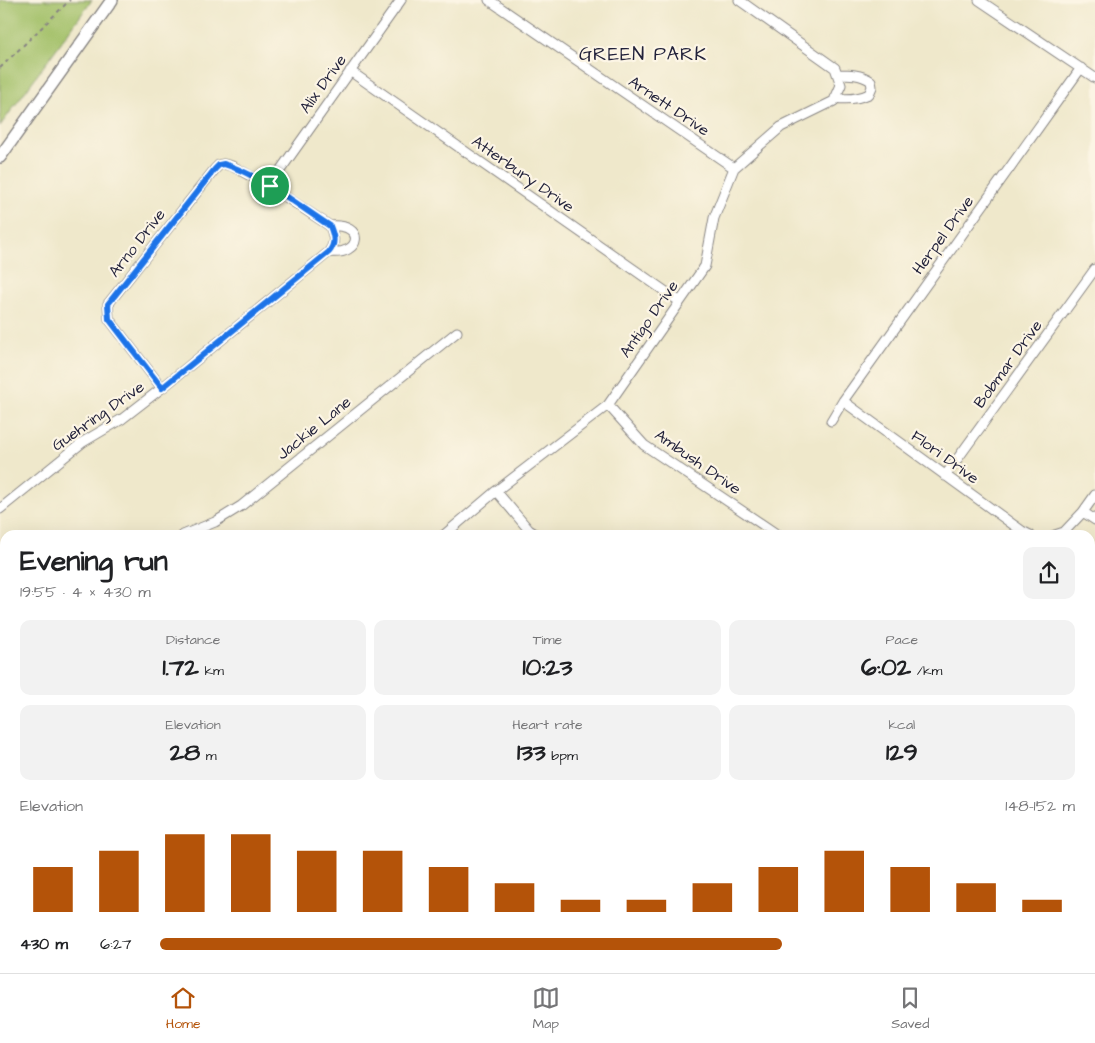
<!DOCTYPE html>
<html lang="en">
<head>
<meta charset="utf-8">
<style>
  body { margin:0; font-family:"Architects Daughter",sans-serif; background:#f2f2f2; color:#202124; height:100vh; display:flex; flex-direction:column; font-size:19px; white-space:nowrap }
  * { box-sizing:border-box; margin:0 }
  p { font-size:16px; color:#757577 }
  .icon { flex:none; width:28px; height:28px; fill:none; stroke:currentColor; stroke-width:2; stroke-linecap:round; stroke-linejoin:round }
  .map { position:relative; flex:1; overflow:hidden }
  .sheet { position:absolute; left:0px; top:530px; width:1095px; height:444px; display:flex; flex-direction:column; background:#fff; border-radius:15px 15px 0 0; box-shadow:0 5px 20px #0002 }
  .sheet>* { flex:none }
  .pin { position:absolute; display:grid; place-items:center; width:42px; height:42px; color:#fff; margin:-21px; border:2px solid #fff; border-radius:50%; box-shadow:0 1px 5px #0007 }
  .round { display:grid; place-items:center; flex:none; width:52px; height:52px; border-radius:10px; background:#f2f2f2 }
  .head { display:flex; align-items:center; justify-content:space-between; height:85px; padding:0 20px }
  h1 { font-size:28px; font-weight:800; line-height:38px }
  .figures { display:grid; grid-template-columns:repeat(3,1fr); gap:8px; height:85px; padding:5px 20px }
  .figures div { display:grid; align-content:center; border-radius:10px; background:#f2f2f2; text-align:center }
  .figures b { font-size:25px; font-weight:800 }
  .figures small { font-size:14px; font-weight:400 }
  .figures p { font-size:14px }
  .chart { height:140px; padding:10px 20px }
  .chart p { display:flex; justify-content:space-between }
  .chart svg { width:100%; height:90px; margin-top:5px; stroke:#b45309; stroke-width:6 }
  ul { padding:0 20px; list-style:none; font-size:16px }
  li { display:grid; grid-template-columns:80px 60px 1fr; align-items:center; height:38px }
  li i { height:12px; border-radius:6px; background:#b45309 }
  .dock { display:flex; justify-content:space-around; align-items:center; height:70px; border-top:1px solid #e0e0e0; background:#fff; font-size:14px; color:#757577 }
  .dock a { display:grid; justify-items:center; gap:2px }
  .dock .current { color:#b45309 }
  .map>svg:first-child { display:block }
</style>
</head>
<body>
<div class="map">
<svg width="1095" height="973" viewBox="0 0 1095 973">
  <rect width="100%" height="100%" fill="#fcf5e5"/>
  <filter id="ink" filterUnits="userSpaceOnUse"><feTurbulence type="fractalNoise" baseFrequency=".02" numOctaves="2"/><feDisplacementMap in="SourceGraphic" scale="10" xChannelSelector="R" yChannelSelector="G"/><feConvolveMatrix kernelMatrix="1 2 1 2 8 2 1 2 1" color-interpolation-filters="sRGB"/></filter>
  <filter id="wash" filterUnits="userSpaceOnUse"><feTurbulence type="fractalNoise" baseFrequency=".0096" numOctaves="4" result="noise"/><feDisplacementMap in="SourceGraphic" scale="20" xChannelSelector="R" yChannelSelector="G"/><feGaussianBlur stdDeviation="1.12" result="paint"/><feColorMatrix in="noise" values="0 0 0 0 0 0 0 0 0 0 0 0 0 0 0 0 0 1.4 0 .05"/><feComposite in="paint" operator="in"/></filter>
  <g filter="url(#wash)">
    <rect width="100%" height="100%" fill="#efe8cb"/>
    <path fill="#a2c067" stroke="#627151" d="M0,0H92L0,126Z"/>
  </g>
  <g filter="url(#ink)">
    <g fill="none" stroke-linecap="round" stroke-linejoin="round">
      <g stroke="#888583" stroke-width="7">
        <path id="service" d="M1090,753L1095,756
          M1090,872L1095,866
          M513,969L514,973
          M830,969L836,973
          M930,969L936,973
          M702,973L705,969
          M894,973L897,969
          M922,973L925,969"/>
      </g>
      <g stroke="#888583" stroke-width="11">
        <path id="minor" d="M489,0L734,168
          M979,0L1095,78
          M350,71L679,301
          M835,98C848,100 858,99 869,94L872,87L871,81C861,74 849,74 837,74
          M269,186L401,0
          M329,252C362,256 366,223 330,226
          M843,401L1022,531L1030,535
          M608,405L644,445L778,535
          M831,421L843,401L1081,68
          M945,476L1095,269
          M496,491L529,530L537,535
          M0,509L83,442L122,419L162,388L329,252C336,243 334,236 330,226L269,186L232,166L224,164L219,165L215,169L108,304L109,319L162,388
          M1083,512L1095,495
          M183,535L215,522L241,506L457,332
          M444,535L496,491L608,405L705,266L714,218L734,168L781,127L834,101L841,85L835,68L739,0
          M1055,535L1064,532L1083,512L1095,520
          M0,659L5,652
          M0,839L5,843
          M289,973L292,969"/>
      </g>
      <g stroke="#888583" stroke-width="14">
        <path id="tertiary" d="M0,157L112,0
          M0,589L5,592
          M556,969L562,973"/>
      </g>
      <g stroke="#888583" stroke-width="16">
        <path id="primary" d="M1090,940L1095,933
          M1066,973L1069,969"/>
      </g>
      <path stroke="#888583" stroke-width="2" stroke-dasharray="4 4" stroke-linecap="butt" d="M0,68L70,0"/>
      <use href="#service" stroke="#fff" stroke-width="4.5"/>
      <use href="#minor" stroke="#fff" stroke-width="9"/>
      <use href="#tertiary" stroke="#fff" stroke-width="11"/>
      <use href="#primary" stroke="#f3c26a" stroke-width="14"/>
    </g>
  </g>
  <g fill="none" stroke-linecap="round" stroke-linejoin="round" filter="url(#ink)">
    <g stroke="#fff" stroke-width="10">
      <path id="route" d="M224,164C260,175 299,206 330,226C334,236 336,243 329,252L162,388L109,319L108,304L215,169L219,165Z"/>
    </g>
    <use href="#route" stroke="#1a73e8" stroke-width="6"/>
  </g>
  <g text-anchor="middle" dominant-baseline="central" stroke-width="4.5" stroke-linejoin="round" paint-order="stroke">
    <g font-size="16" fill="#22223b" stroke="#fcf5e5">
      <text transform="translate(323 84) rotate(-54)">Alix Drive</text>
      <text transform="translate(669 106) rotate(34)">Arnett Drive</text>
      <text transform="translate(523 174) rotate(35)">Atterbury Drive</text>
      <text transform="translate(943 235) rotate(-54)">Herpel Drive</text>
      <text transform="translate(137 243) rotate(-52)">Arno Drive</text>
      <text transform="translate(649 319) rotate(-55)">Antigo Drive</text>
      <text transform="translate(1008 364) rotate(-54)">Bobmar Drive</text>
      <text transform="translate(98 416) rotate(-35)">Guehring Drive</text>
      <text transform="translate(314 428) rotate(-39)">Jackie Lane</text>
      <text transform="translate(945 457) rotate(36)">Flori Drive</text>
      <text transform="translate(698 462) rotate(35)">Ambush Drive</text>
    </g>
    <g font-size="19" letter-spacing="1" fill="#22223b" stroke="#fcf5e5">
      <text x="643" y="54">GREEN PARK</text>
    </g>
  </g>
</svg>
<div class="pin" style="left:270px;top:186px;background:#1e9e55"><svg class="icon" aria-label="arrive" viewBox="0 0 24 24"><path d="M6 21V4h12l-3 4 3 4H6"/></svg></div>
<section class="sheet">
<div class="head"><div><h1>Evening run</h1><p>19:55 · 4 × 430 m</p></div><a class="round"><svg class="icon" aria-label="share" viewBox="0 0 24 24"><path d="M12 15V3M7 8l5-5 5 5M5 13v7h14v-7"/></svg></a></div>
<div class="figures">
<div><p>Distance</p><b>1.72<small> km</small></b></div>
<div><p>Time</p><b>10:23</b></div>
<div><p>Pace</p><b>6:02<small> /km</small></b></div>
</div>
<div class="figures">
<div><p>Elevation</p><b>28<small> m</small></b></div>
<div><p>Heart rate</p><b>133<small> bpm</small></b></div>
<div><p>kcal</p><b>129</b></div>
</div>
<div class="chart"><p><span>Elevation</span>148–152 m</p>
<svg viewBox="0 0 160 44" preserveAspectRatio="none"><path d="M5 44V22M15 44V14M25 44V6M35 44V6M45 44V14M55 44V14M65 44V22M75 44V30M85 44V38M95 44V38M105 44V30M115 44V22M125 44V14M135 44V22M145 44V30M155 44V38"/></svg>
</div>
<ul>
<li><b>430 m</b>6:27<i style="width:68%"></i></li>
</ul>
</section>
</div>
<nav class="dock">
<a class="current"><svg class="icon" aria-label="home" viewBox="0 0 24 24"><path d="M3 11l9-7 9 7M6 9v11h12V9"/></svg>Home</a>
<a><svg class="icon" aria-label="map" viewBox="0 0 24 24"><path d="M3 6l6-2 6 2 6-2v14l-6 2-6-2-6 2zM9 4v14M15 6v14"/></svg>Map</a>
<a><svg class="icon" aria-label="saved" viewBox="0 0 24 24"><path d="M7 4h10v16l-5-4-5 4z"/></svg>Saved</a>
</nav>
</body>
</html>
